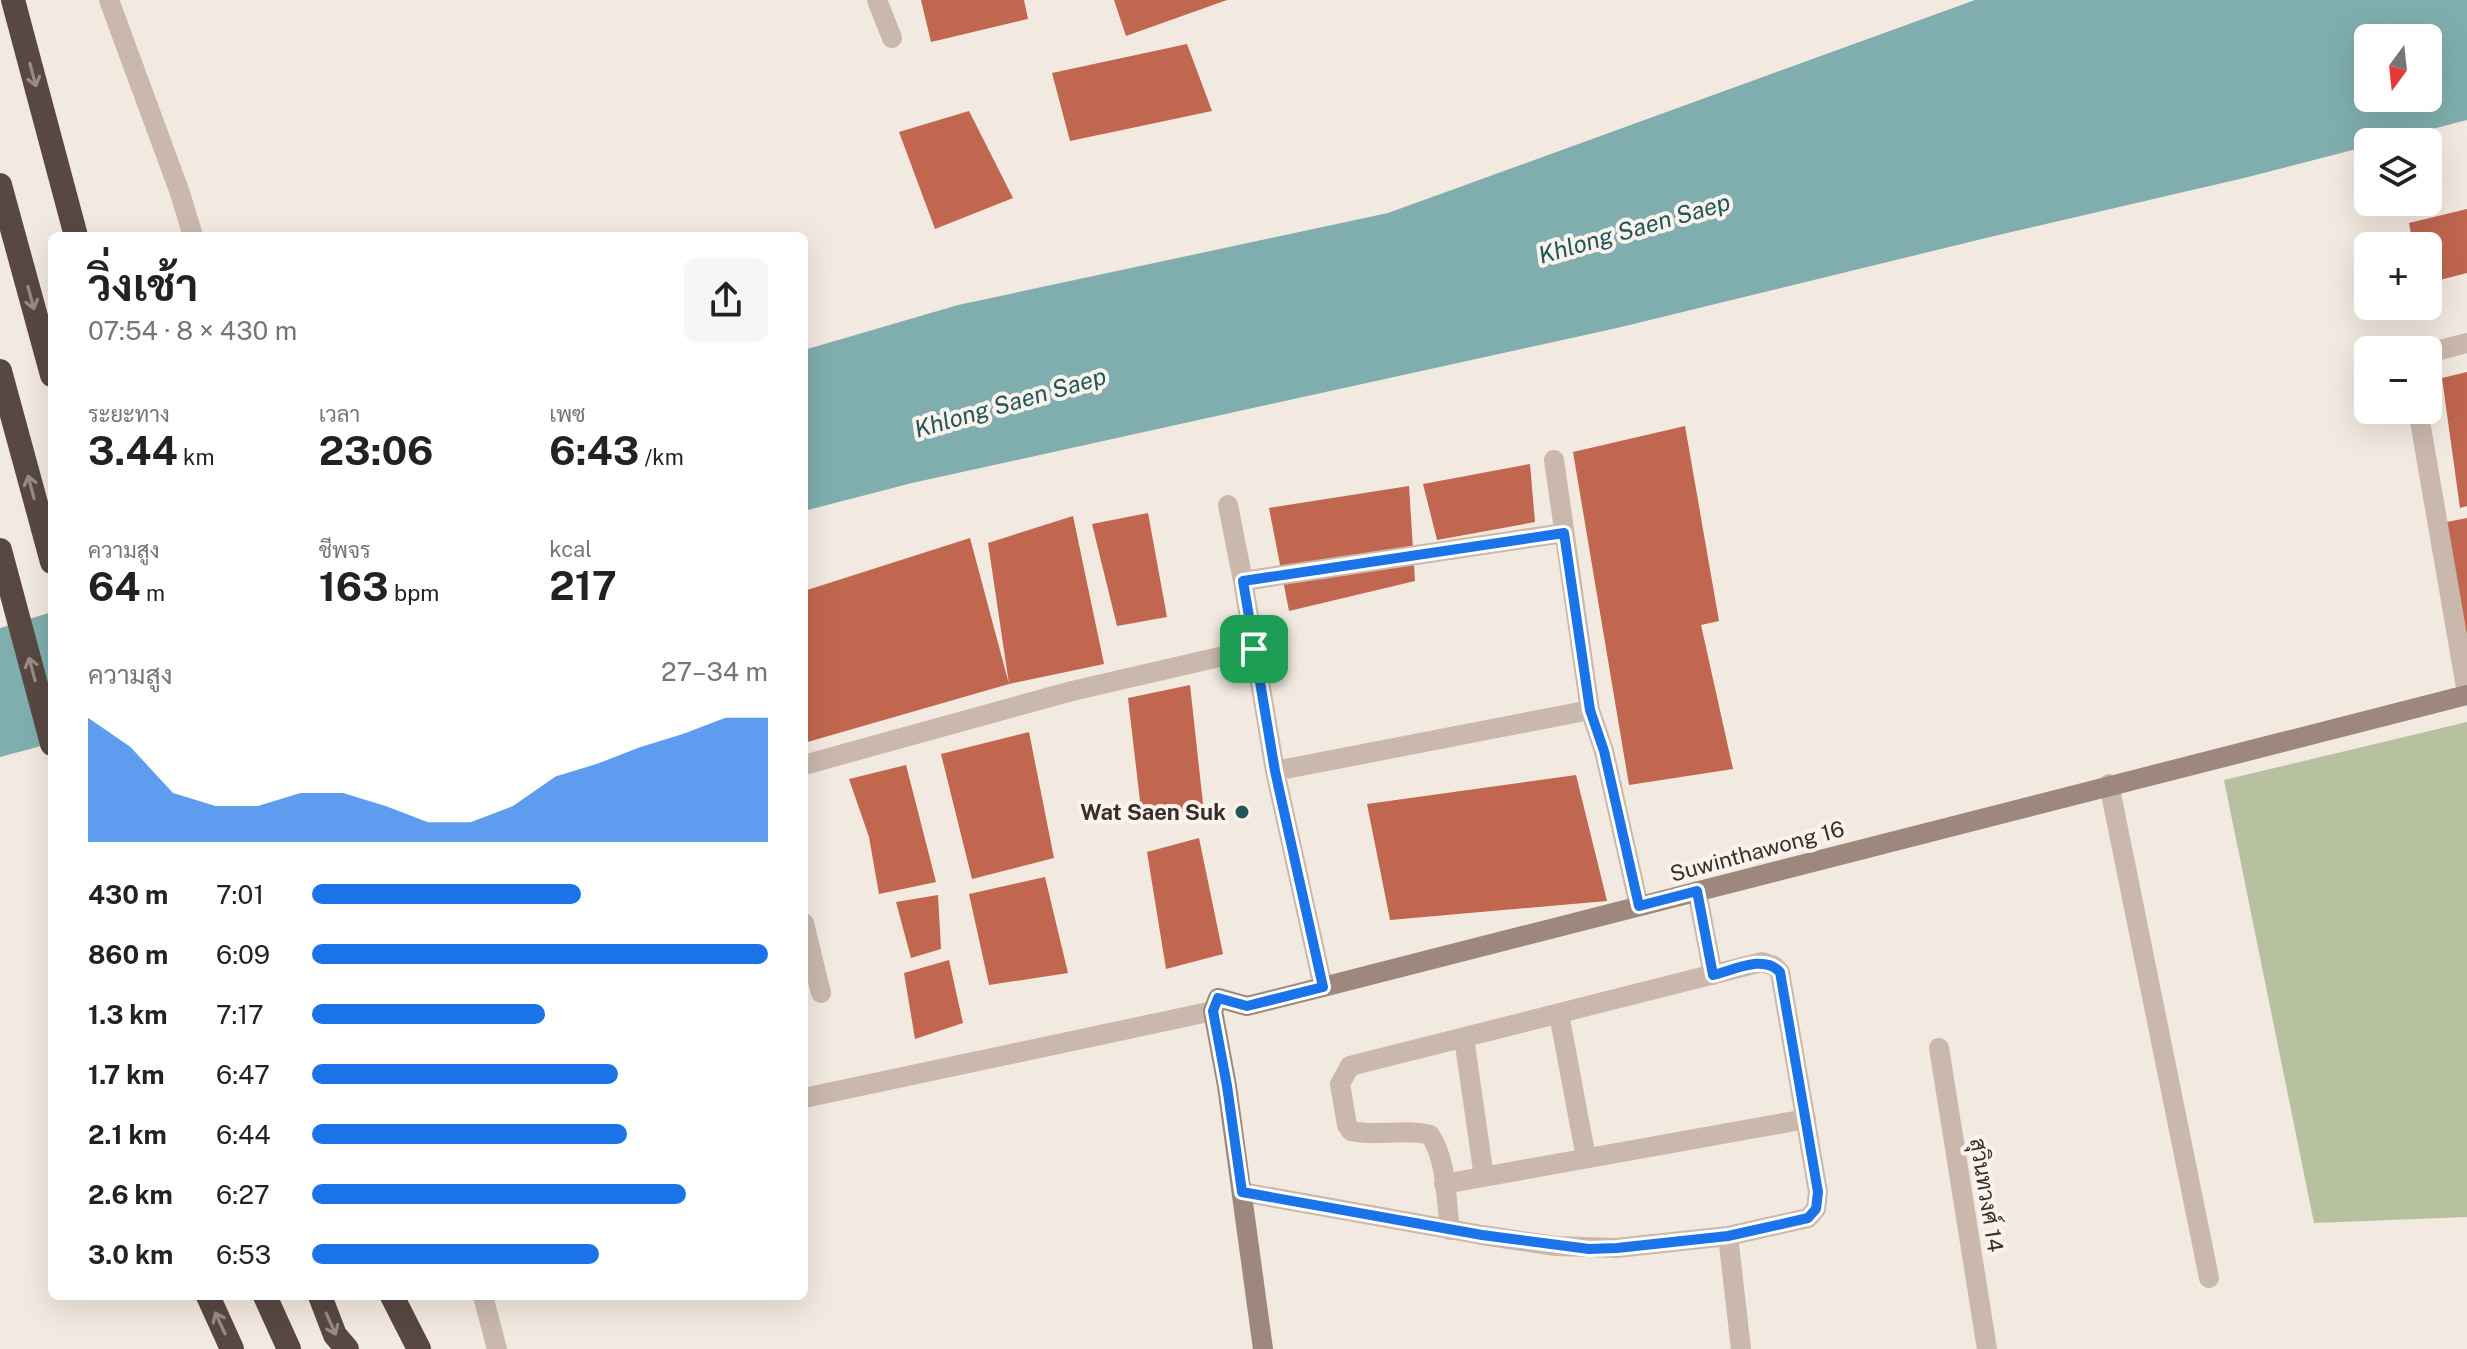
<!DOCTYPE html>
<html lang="th">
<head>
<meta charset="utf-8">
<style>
  body { margin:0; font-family:"Public Sans",Sarabun,sans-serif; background:#f6f6f6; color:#222; height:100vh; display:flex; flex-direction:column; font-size:30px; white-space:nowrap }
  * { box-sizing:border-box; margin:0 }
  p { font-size:26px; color:#767676 }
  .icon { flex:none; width:44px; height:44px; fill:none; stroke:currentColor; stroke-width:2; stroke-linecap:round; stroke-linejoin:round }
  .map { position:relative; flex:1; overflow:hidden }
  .panel { position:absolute; left:48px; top:232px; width:760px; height:1068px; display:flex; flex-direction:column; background:#fff; border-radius:12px; box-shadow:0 8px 32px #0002 }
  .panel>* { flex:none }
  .needle { width:52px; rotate:195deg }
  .tools { position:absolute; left:2354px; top:24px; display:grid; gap:16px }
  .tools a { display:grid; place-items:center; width:88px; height:88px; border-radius:12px; background:#fff; box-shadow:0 8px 32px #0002; font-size:40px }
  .pin { position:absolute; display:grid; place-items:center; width:68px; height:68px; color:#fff; margin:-34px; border-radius:16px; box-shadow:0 4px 12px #0006 }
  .round { display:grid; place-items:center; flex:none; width:84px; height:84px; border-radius:12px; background:#f6f6f6 }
  .summary { display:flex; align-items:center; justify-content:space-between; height:136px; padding:0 40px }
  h1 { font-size:44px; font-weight:700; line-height:60px }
  .figures { display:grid; grid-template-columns:repeat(3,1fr); gap:12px; height:136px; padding:8px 40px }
  .figures div { display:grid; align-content:center }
  .figures b { font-size:40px; font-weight:700 }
  .figures small { font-size:22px; font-weight:400 }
  .figures p { font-size:22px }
  .chart { height:224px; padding:16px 40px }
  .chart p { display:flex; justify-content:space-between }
  .chart svg { width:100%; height:144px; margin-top:8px; fill:#1a73e8; opacity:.7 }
  ul { padding:0 40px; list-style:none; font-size:26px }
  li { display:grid; grid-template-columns:128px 96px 1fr; align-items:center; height:60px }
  li i { height:20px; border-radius:10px; background:#1a73e8 }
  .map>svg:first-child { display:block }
</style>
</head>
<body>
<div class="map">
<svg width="2467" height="1349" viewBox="0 0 2467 1349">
  <rect width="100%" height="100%" fill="#f2e9e0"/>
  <path fill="#b7c1a0" d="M2467,722V1217L2314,1223L2224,780Z"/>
  <path fill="#80aeae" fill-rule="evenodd" d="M1975,0H2467V120L2382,142H2368V146L2244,178L1990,237L1617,328L912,483L804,511V350L958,305L1388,213ZM2368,38H2428V98H2368Z
    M52,612V743L0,757V628Z"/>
  <path fill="#c1664f" d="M921,0H1024L1028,19L931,42Z
    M1114,0H1227L1126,36Z
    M1187,44L1212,111L1070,141L1052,73Z
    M969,111L1013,198L935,229L899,132Z
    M2467,209V273L2428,283V246H2413L2409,223Z
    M2467,372V506L2460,508L2442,378Z
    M1685,426L1719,621L1701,625L1733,769L1629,785L1573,452Z
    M1530,464L1535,522L1437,540L1423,484Z
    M1409,486L1415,581L1289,611L1269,508Z
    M1148,513L1167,617L1117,626L1092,524Z
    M1073,516L1104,664L1009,684L988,543Z
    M2467,518V634H2466L2442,523Z
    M970,538L1009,684L804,743V591Z
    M1190,685L1204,813L1142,818L1128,698Z
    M1029,732L1054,858L972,879L941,754Z
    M906,765L936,882L879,894L869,837L849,779Z
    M1576,775L1607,901L1390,920L1367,804Z
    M1199,838L1223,954L1166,969L1147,852Z
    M1045,877L1068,973L989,985L969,894Z
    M938,895L941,949L911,958L896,902Z
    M949,960L963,1023L915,1039L904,973Z"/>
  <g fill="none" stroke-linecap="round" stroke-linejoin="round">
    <path stroke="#cab8ac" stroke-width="20" d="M109,0L180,193L193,236
      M877,0L892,38
      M1554,460L1590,710
      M1228,505L1243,581
      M804,765L1072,691L1254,649
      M1275,771L1243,581L1564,533
      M804,923L821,993
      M1323,987L1275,771L1590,710L1604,751L1639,906"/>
    <path stroke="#cab8ac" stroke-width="20" d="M2440,350L2467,343
      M2418,410L2467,693
      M2109,784L2209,1278
      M1697,891L1713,975
      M1559,1014L1586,1158
      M1464,1038L1484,1177
      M1939,1048L1987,1349
      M804,1098L1213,1011
      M1444,1184L1806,1119
      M1242,1192L1482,1235L1556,1246L1617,1248L1728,1236L1741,1349
      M1450,1230C1446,1200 1447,1160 1430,1135C1404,1128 1377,1137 1351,1131L1347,1125L1340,1084L1350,1066L1762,962L1774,966L1780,972L1818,1192L1816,1209L1808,1218L1728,1236
      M483,1296L497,1349"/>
    <path stroke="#9e887d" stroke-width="20" d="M1263,1349L1227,1086L1213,1011L1218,998L1247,1006L1323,987L2467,695"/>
    <path stroke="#594842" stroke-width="24" d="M13,0L76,236
      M0,185L52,375
      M0,371L52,562
      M0,550L52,744
      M208,1296L232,1349
      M265,1296L289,1349
      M320,1296L335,1335L347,1349
      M392,1296L419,1349"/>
  </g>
  <defs><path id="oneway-shaft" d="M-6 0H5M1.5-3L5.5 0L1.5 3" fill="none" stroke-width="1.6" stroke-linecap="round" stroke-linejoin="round" transform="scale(2)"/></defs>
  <g stroke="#998c86">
    <use href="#oneway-shaft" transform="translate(33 75) rotate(75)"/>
    <use href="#oneway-shaft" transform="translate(31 298) rotate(75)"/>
    <use href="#oneway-shaft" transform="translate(31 487) rotate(-105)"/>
    <use href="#oneway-shaft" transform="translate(32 669) rotate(-105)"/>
    <use href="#oneway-shaft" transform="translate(220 1323) rotate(-115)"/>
    <use href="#oneway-shaft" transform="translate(331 1324) rotate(66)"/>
  </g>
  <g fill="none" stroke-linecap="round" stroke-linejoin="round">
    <g stroke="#fff" stroke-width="16">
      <path id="route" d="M1564,533L1590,710L1604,751L1639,906L1697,891L1713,975C1734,970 1764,954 1780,972L1818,1192L1816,1209L1808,1218L1728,1236L1617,1248L1589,1249L1482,1235L1242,1192L1227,1086L1213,1011L1218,998L1247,1006L1323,987L1275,771L1243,581Z"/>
    </g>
    <use href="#route" stroke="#1a73e8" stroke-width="10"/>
  </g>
  <circle fill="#215759" stroke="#faf3ec" stroke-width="3" cx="1242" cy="812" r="8"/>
  <g text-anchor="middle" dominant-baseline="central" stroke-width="8" stroke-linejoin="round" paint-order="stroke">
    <g font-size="22" font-weight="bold" fill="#382e2a" stroke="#faf3ec" text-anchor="end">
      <text x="1226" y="812">Wat Saen Suk</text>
    </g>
    <g font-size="22" fill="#382e2a" stroke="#faf3ec">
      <text transform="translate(1757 851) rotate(-15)">Suwinthawong 16</text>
      <text transform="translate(1987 1195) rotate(81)">สุวินทวงศ์ 14</text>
    </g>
    <g font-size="24" font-style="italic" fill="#215759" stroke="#faf3ec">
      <text transform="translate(1634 228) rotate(-16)">Khlong Saen Saep</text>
      <text transform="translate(1010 402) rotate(-16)">Khlong Saen Saep</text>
    </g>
  </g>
</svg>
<div class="tools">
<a><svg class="needle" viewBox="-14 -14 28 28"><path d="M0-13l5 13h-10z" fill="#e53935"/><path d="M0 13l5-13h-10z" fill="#767676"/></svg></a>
<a><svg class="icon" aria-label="layers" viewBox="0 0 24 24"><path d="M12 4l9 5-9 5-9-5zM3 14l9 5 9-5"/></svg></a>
<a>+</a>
<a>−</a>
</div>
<div class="pin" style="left:1254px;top:649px;background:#1e9e55"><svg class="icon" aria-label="arrive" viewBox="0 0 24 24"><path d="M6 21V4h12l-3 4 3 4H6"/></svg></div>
<section class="panel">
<div class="summary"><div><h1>วิ่งเช้า</h1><p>07:54 · 8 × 430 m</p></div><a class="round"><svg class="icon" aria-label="share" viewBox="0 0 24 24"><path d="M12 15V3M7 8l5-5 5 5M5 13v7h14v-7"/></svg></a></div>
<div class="figures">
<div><p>ระยะทาง</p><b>3.44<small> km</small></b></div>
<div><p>เวลา</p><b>23:06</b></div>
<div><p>เพซ</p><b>6:43<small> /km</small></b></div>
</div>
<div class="figures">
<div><p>ความสูง</p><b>64<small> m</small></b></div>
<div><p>ชีพจร</p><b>163<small> bpm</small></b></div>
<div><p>kcal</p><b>217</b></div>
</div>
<div class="chart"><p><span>ความสูง</span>27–34 m</p>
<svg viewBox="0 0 160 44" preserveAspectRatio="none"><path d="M0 44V6L10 15L20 29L30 33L40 33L50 29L60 29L70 33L80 38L90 38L100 33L110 24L120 20L130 15L140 11L150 6L160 6V44z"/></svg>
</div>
<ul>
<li><b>430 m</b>7:01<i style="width:59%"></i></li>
<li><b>860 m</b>6:09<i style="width:100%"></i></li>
<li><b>1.3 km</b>7:17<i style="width:51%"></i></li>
<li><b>1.7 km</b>6:47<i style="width:67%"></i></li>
<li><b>2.1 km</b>6:44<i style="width:69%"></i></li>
<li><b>2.6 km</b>6:27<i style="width:82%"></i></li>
<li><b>3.0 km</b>6:53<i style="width:63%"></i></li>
</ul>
</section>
</div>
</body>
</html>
